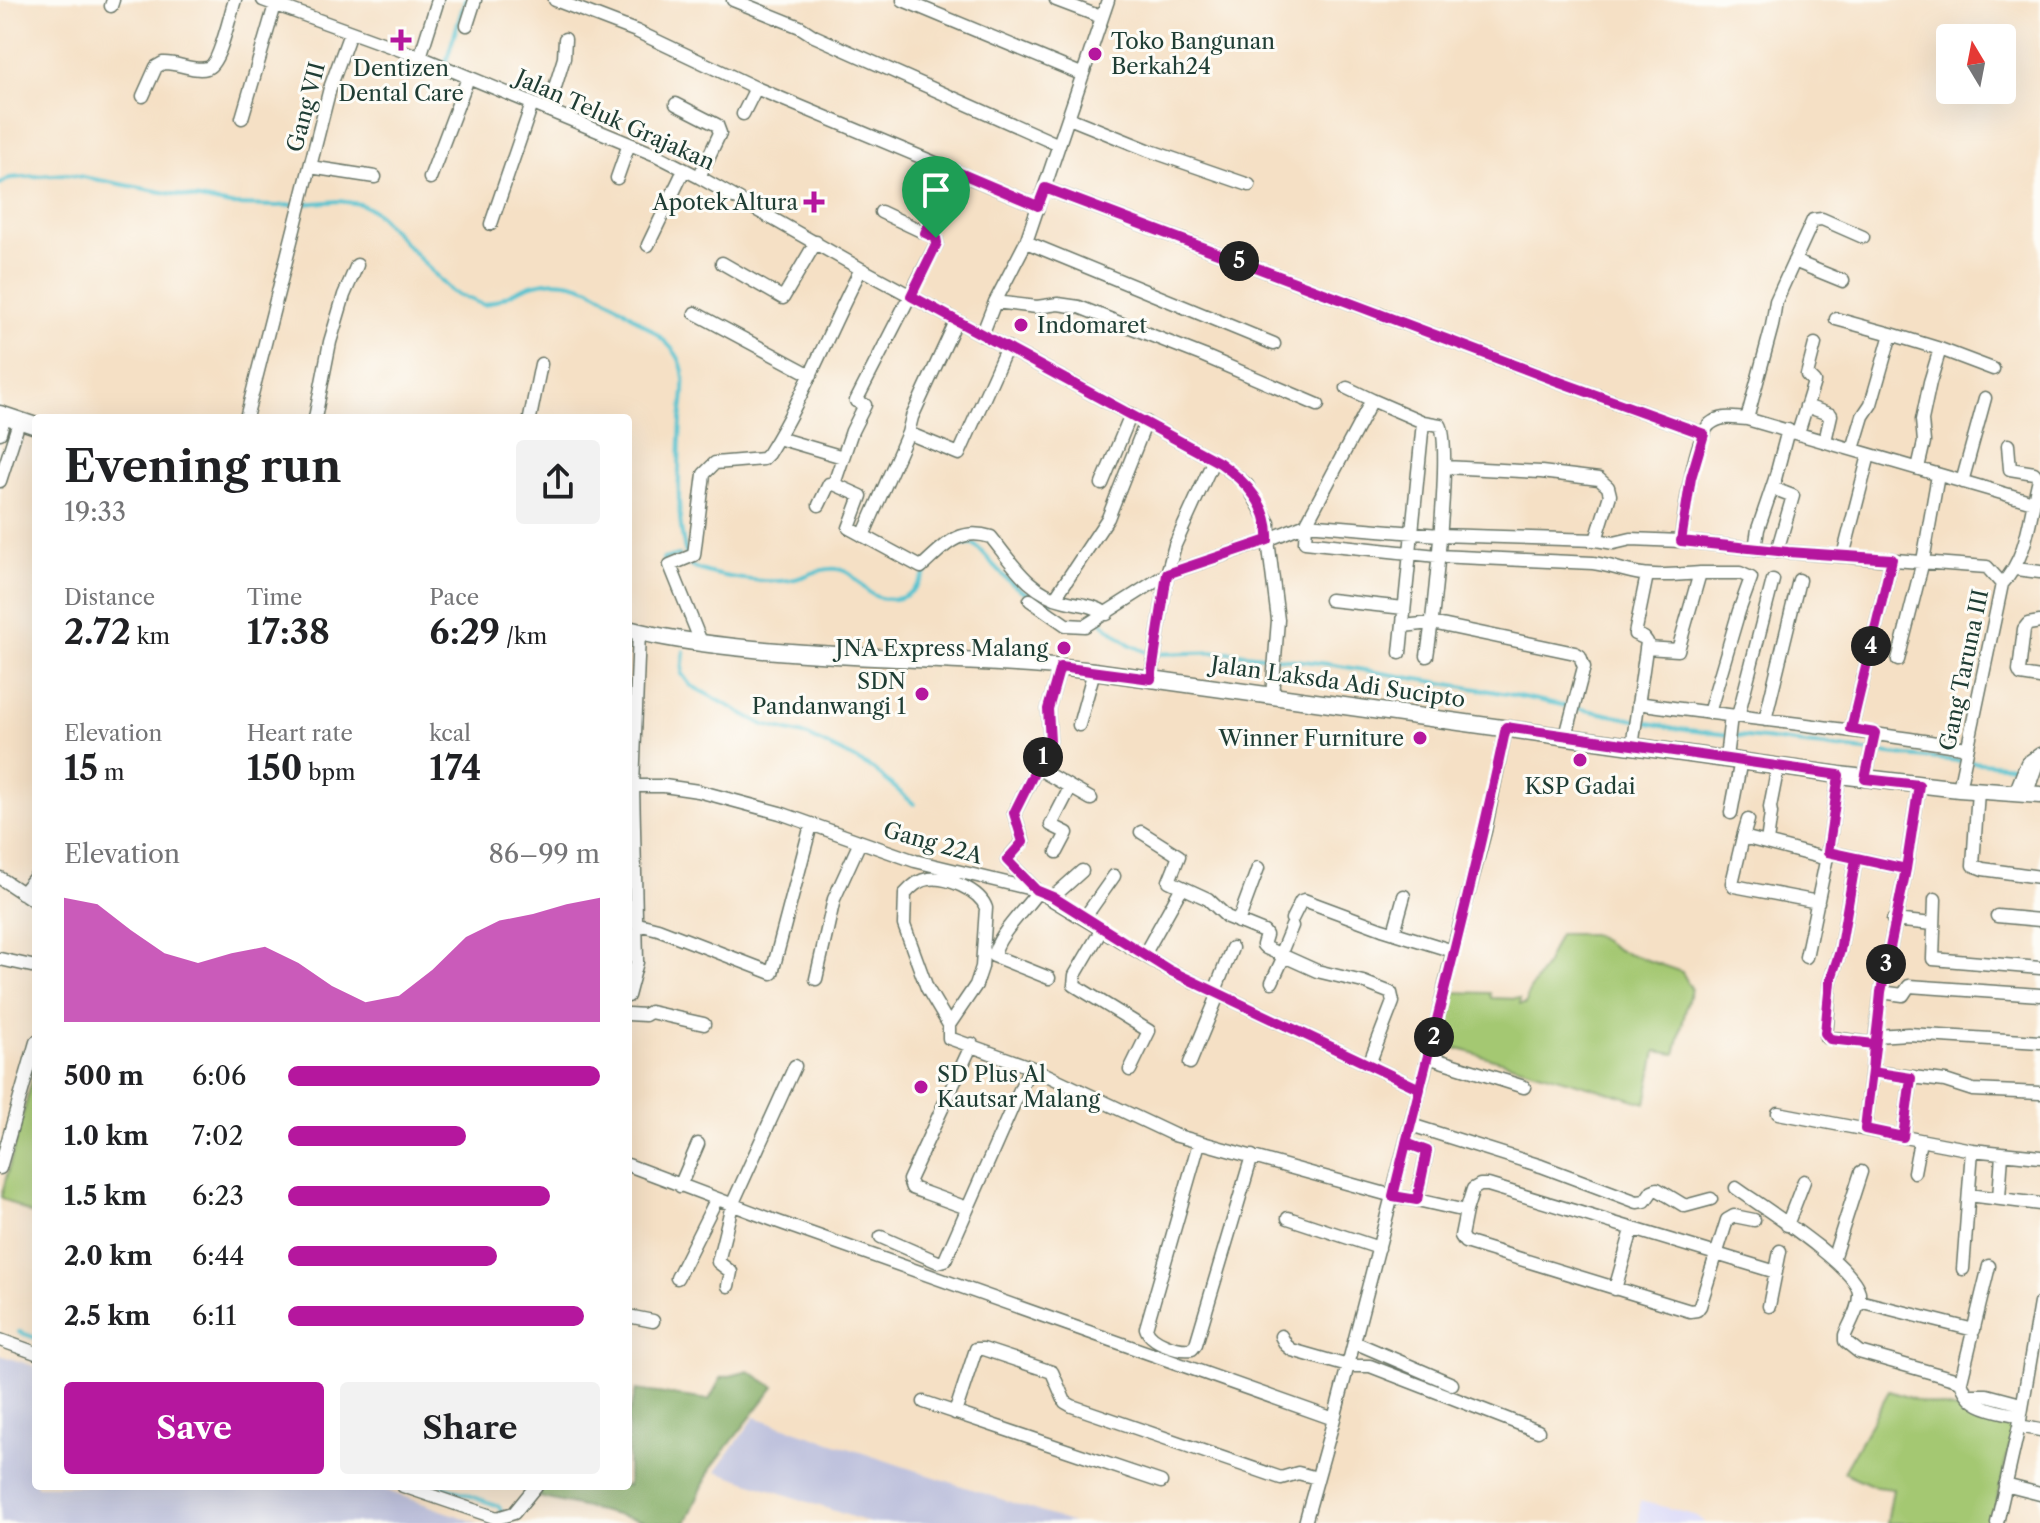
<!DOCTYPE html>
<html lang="en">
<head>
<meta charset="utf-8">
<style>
  body { margin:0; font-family:"Libre Caslon Text",serif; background:#f2f2f2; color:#202124; height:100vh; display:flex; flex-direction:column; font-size:30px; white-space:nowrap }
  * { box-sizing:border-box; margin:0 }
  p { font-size:26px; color:#757577 }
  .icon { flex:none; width:44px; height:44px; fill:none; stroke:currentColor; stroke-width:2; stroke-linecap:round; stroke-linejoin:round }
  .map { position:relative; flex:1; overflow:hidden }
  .details { position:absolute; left:32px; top:414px; width:600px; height:1076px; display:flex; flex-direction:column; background:#fff; border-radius:8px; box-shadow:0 8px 32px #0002 }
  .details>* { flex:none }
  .needle { width:52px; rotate:350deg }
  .fabs { position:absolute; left:1936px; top:24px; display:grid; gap:16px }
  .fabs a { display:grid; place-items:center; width:80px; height:80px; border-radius:8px; background:#fff; box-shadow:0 8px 32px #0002; font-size:40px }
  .pin { position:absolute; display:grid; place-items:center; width:68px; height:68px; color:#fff; margin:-82px -34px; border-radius:50% 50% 50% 0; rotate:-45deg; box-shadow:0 0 8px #0007 }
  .pin .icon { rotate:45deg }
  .km { position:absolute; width:40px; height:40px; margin:-20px; border-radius:50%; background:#222; color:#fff; font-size:22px; line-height:40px; text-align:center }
  .round { display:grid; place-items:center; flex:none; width:84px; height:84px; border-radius:8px; background:#f2f2f2 }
  .headline { display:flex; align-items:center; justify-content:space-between; height:136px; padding:0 32px }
  h1 { font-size:44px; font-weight:700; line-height:60px }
  .stats { display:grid; grid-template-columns:repeat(3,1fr); gap:12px; height:136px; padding:8px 32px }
  .stats div { display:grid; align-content:center }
  .stats b { font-size:34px; font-weight:700 }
  .stats small { font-size:22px; font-weight:400 }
  .stats p { font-size:22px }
  .chart { height:224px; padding:16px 32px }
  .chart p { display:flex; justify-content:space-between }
  .chart svg { width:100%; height:144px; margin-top:8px; fill:#b5179e; opacity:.7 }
  .action { display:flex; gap:16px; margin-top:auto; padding:16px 32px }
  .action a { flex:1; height:92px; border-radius:8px; background:#b5179e; color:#fff; font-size:32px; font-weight:700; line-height:92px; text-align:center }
  .action a+a { background:#f2f2f2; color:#202124 }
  ul { padding:0 32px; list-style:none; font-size:26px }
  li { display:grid; grid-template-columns:128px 96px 1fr; align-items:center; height:60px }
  li i { height:20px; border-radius:10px; background:#b5179e }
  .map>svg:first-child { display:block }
</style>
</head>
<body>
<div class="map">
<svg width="2040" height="1523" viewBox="0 0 2040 1523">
  <rect width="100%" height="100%" fill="#fdfcf7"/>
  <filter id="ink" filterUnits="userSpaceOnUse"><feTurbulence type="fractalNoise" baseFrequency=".0125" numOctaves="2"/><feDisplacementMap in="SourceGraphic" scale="16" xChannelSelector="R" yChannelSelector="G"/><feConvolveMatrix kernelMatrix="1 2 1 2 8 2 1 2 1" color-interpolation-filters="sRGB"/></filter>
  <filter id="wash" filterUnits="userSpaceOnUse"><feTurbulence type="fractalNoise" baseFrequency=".006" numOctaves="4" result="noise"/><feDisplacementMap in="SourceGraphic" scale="32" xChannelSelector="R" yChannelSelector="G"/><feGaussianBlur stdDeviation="1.8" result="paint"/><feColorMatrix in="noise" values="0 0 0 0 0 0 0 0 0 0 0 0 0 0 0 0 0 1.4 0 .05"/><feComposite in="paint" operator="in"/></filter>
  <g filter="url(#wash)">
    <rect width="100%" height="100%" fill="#f5e0c5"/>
    <path fill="#d8d7f8" d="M1640,1500L1697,1516L1705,1523H1639Z"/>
    <path fill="#bfc2dd" d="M0,1355L36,1367V1486H373L478,1523H0Z
      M755,1417L1073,1523H870L716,1471Z"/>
    <path fill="#a4c872" stroke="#628253" stroke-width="2" d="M1559,934H1592L1618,950L1682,972L1691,988L1675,1054L1656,1051L1646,1103L1438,1043L1450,992L1490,993L1491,998L1520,999V1004H1526L1528,993L1545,966Z
      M36,1065V1217L1,1197Z
      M1889,1391L1922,1402L2012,1422L2013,1431L1992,1523H1887L1893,1489L1876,1487L1843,1472Z"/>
    <path fill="#83ac64" stroke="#51744c" stroke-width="2" d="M749,1371L774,1387L711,1468L686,1523H651L539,1497L542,1486H628V1418L636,1390L709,1400L721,1378Z"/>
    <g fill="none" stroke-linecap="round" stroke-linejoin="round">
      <path stroke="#56c2cf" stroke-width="4" d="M445,65L465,0
        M0,184L10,178L67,174L231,205L278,206L339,201L360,204L374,211L452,292L484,305C502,300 517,289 535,284C574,273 605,295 635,318C649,328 672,344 679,359C688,378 683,401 681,420C679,459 674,533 691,566C712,577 772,585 795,579C807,576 823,567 837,569C860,571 862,602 894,599C914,598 922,577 933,563
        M955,545H975C1004,574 1008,591 1052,602
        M666,570L663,559L679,555
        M1100,621L1129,644L1150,654L1229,652L1328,664L1508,694L1679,729L1907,756L2024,767
        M684,651L682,674L690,685L764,725L808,736L853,758L873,769L914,804
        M19,1332L36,1338
        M443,1486L499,1506L502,1512V1523"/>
    </g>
  </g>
  <g filter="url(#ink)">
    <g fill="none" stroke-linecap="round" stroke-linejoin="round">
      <g stroke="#6a7667" stroke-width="15">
        <path id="minor" d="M263,0L420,57L656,155L699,177L861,269L1220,463L1247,485L1269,523L1268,540L1278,620L1272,696
          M555,0L636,31L756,88L1038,206
          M733,0L800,27L814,36L1059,145
          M903,0L1081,74
          M1056,0L1101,17
          M111,6L113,0
          M467,25L475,0
          M420,57L438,0
          M143,96L156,67L163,63C177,62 194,72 207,68C220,65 230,13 235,0
          M676,104L717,125L720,133L699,177
          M548,110L564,58L565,39
          M743,114L756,88
          M242,118L275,5
          M1069,118L1148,150L1249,185
          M310,167L375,177
          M430,178L468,78
          M617,178L629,144
          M1045,188L1557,381L1704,434
          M881,212L936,238L937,243L856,401L865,405L852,431L834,484L861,496L849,528L921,567C942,549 957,526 991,537C1013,564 1029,593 1065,601C1081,605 1092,604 1107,614
          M491,224L532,104
          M925,233L953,170
          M1026,242L1274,344
          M648,245L684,170
          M1794,261L1843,281
          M722,263L783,298L816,242
          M995,302L1037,307L1058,304L1079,307L1204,356L1318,405
          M695,313L811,375
          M1836,319L1891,334L1871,404L1863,416L1853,449
          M1891,334L1940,349L1930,382L1922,420L1924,442L1918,468
          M982,335L995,302L1026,242L1108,0
          M1940,349L1993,369
          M1347,388L1372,400
          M1806,406L1831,415L1825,441
          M246,418L330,88L350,33
          M315,418L330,342L344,295L357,265
          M530,418L541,364
          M1747,419L1772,326L1776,301L1813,220L1822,219L1863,237
          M0,433L5,415
          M908,433L912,417L953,328
          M1798,433L1814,382L1807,375L1815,344
          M778,438L843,457
          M1445,467L1541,472L1599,479L1608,487L1610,495L1596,540
          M0,481L19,422
          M1962,482L1985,398
          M1102,484L1131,414
          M1772,488L1793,496L1777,551
          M819,505L829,484H834
          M863,536L908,433L959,454L1007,347
          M1681,541C1684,518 1694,438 1710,424C1721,415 1733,418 1747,419L2033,502
          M1755,549L1758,529L1775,479L1788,430
          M1843,556L1869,455
          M2016,569L2040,572
          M1055,598L1108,518L1146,422
          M1030,600L1066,625L1085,626L1167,574L1260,543L1306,524L1439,535L1596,540L1614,543L1631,539L1681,541L1788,552L1987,567L2002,584
          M1330,600L1404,608
          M2040,622L2028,624L2024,629L2019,671L2021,675L2040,678
          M1403,626L1432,623L1575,653L1580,656L1584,667L1566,736
          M701,642L670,565L694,555L704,474L715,463L763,459L768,454C805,395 829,330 861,269
          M1646,648L1678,650L1700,573H1740L1751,578L1739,611L1709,713
          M1400,653L1423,422
          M1427,656C1432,624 1453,444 1440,425L1423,422L1372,400L1306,524L1305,542L1437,556L1593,563C1610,565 1625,572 1642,574C1660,577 1681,574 1700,573
          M1898,660L1923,561L1938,475
          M1060,667L1048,709L1050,741L1037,768L1091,799
          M1151,679L1167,574L1175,545L1211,466
          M1638,703C1748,719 1858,729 1967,748
          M1738,716L1773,580
          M1765,720L1799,580
          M1079,725L1094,671
          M1851,729L1892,559
          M1632,747L1647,642L1644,638L1635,634L1647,575
          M1726,758L1731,716
          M1839,775L1828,852L1856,858
          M1865,779L1875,733
          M633,786H664L698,791L780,813L915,861L1036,890L1169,970L1420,1089
          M1959,789L2002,584C2029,555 2029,516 2039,479L2034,473L2010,469L2008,445
          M1978,791L1973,865L1983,869L2040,877
          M2015,793L2027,763L2040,754
          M2026,795L2040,755
          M1731,813L1741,760
          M1141,832L1179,856L1169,881L1208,899L1227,917L1264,932L1266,935L1263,945L1266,948L1317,971L1363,982L1391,993L1393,1002L1369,1064
          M1743,837L1748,820
          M1767,842L1771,813L1770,807L1778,766
          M1057,852L1067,833L1051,825L1070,788
          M0,878L36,902
          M1036,890L1007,860L1023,841L1014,813L1037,768
          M1038,891C1026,909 996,936 994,956L1049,978
          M22,893L36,876
          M1053,897L1082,871
          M1935,899L1933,959L2040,968
          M1818,902L1734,886L1732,883L1743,837L1827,859
          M1997,916L2040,920
          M1085,917L1114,876
          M1292,919L1301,901L1304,900L1382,929L1453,951
          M1893,920L1933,924
          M630,922L658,929L772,973L811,825
          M1238,922L1258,868
          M1102,929L1075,975L1074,985L1149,1031L1130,1070
          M1394,932L1404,896
          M1144,955L1182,887
          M1280,955L1292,926
          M1806,957L1828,852
          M0,959L36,967
          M816,979L834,899L860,842
          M1272,982L1284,956
          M1215,991L1232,948
          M1881,992L1903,995L1909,986L2040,995
          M628,996L637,962L633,786L639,632
          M628,1014L645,1015L650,1012L704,1024
          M949,1025L976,985L982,967L986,908C980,890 946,876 928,879C919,880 911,887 905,894L904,925L927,988L949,1025V1038L1030,1067L1174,1135L1393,1196L1417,1200
          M1876,1036L1908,1034L2040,1042
          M1874,1044L1826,1037L1830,982L1840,951L1856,858L1906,869
          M1428,1057L1524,1087
          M1190,1063L1219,993
          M1872,1072L1945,1081L1973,1090L2040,1093
          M1778,1113L1972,1150L2040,1157
          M1411,1125L1541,1166L1637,1202L1645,1201L1652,1191L1657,1189L1685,1206L1711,1199
          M1865,1129L1881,992L1906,869L1919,785
          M1903,1137L1911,1078
          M1199,1143L1146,1328C1150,1342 1178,1351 1192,1349L1196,1344L1252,1156
          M1406,1143L1427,1151L1417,1200L1466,1211L1461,1236L1465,1242L1690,1311L1697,1310L1700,1306L1727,1220L1734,1216L1754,1220
          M628,1165L773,1220L1334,1419
          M0,1168L36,1042
          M1914,1172L1920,1141
          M680,1186L698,1144
          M1736,1188C1761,1206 1856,1266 1859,1293C1860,1307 1850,1323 1845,1335V1341L1859,1352L1961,1381C1968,1409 1996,1410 2020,1416
          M1969,1195L2040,1204
          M1999,1198L2002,1154
          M967,1208L912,1188L909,1180L972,1044
          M1466,1211L1473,1189L1480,1185H1488L1776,1272
          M1288,1218L1379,1248
          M1787,1225L1804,1181
          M881,1237L938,1262L945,1260L1030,1067
          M1833,1259L1861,1172
          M1963,1269L1972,1150
          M677,1278L716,1200
          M728,1286L731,1272L718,1262L732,1205L795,1066
          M1615,1289L1632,1230
          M1859,1301L1974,1330
          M1769,1306L1780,1251
          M628,1316L653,1321
          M1281,1336L1286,1345L1292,1350L1348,1366H1370L1538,1431
          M0,1340L36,1353
          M1354,1342L1452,1384
          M1961,1381L1989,1266
          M1970,1395H1987L2021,1404
          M924,1402L1161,1482
          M955,1413L976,1349H983L1052,1372L1065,1402L1072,1406L1281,1478L1298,1473L1317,1478
          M2019,1426L2040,1430
          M2005,1485L2040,1494
          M403,1486L497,1518L514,1513L536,1486
          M1305,1523L1334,1419L1433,1038L1453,951L1485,831L1506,727
          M1997,1523L2019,1426L2040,1303"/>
      </g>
      <g stroke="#6a7667" stroke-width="19">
        <path id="major" d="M0,414L36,426
          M628,629C669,640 712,645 754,649C867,660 981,658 1094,671L1839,775L1959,789L2040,795"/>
      </g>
      <use href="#minor" stroke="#fff" stroke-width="12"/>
      <use href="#major" stroke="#fff" stroke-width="16"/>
    </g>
  </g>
  <g fill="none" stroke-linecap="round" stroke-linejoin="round" filter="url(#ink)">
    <g stroke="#fff" stroke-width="16">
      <path id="route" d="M936,238L937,243L911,296L1220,463C1246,482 1270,506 1268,540L1167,574L1151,679L1060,667L1048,709L1050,741L1014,813L1023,842L1007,860L1036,890L1053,897L1169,970L1420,1089L1406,1143L1427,1151L1417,1200L1393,1196C1431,1040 1473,885 1506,727L1839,775L1828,852L1906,869L1881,992C1877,1038 1870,1083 1865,1129L1903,1137L1911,1078L1872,1072L1874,1044L1830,1039L1825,1033L1830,982L1840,951L1856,858L1906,869L1919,785L1865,779L1875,733L1851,729L1892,559L1788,552L1681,541L1691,478L1704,434L1557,381L1045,188L1038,206L953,170L925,233L936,238"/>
    </g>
    <use href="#route" stroke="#b5179e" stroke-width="10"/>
  </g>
  <g fill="#b5179e" stroke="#fdfcf7" stroke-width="3">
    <path d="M397 28h8v8h8v8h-8v8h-8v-8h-8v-8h8z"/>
    <circle cx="1095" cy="54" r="8"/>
    <path d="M810 190h8v8h8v8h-8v8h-8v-8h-8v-8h8z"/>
    <circle cx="1021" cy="325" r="8"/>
    <circle cx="1064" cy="648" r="8"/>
    <circle cx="922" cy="694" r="8"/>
    <circle cx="1420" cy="738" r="8"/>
    <circle cx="1580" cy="760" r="8"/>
    <circle cx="921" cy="1087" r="8"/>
  </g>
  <g text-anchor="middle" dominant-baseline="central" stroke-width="6" stroke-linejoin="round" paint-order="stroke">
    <g font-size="22" fill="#1f3d34" stroke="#fdfcf7" text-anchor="end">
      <text x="1111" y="41" text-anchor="start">Toko Bangunan<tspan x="1111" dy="25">Berkah24</tspan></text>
      <text x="401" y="68" text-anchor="middle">Dentizen<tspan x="401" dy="25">Dental Care</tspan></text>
      <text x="798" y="202">Apotek Altura</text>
      <text x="1037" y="325" text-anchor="start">Indomaret</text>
      <text x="1048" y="648">JNA Express Malang</text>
      <text x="906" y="681">SDN<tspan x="906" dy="25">Pandanwangi 1</tspan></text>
      <text x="1404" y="738">Winner Furniture</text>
      <text x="1580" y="786" text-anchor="middle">KSP Gadai</text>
      <text x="937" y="1074" text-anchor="start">SD Plus Al<tspan x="937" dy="25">Kautsar Malang</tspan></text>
    </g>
    <g font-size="22" fill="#1f3d34" stroke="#fdfcf7">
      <text transform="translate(306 107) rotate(-75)">Gang VII</text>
      <text transform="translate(615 120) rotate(24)">Jalan Teluk Grajakan</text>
      <text transform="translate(1964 670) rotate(-78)">Gang Taruna III</text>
      <text transform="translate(1338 682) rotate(8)">Jalan Laksda Adi Sucipto</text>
      <text transform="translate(933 843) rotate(16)">Gang 22A</text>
    </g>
  </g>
</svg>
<div class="fabs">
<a><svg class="needle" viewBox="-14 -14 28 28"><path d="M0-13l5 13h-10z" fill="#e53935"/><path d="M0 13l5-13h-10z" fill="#757577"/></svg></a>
</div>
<div class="pin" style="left:936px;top:238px;background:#1e9e55"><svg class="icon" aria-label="arrive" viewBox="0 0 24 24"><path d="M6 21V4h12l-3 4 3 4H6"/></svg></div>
<b class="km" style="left:1043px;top:757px">1</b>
<b class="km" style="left:1434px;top:1037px">2</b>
<b class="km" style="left:1886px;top:964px">3</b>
<b class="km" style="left:1871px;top:646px">4</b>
<b class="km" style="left:1239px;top:261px">5</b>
<section class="details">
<div class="headline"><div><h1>Evening run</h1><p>19:33</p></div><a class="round"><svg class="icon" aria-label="share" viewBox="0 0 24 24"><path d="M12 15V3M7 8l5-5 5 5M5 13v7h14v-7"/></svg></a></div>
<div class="stats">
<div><p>Distance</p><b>2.72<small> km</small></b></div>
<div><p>Time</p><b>17:38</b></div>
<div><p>Pace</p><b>6:29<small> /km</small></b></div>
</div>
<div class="stats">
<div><p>Elevation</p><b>15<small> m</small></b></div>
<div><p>Heart rate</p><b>150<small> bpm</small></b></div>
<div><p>kcal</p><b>174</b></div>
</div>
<div class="chart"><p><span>Elevation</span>86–99 m</p>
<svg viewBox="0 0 160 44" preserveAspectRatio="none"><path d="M0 44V6L10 8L20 16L30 23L40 26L50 23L60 21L70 26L80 33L90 38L100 36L110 28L120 18L130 13L140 11L150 8L160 6V44z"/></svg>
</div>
<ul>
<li><b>500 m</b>6:06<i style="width:100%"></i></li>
<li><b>1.0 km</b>7:02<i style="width:57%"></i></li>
<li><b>1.5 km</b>6:23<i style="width:84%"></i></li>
<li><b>2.0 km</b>6:44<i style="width:67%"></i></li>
<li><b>2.5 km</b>6:11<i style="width:95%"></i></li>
</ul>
<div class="action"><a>Save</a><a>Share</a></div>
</section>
</div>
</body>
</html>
